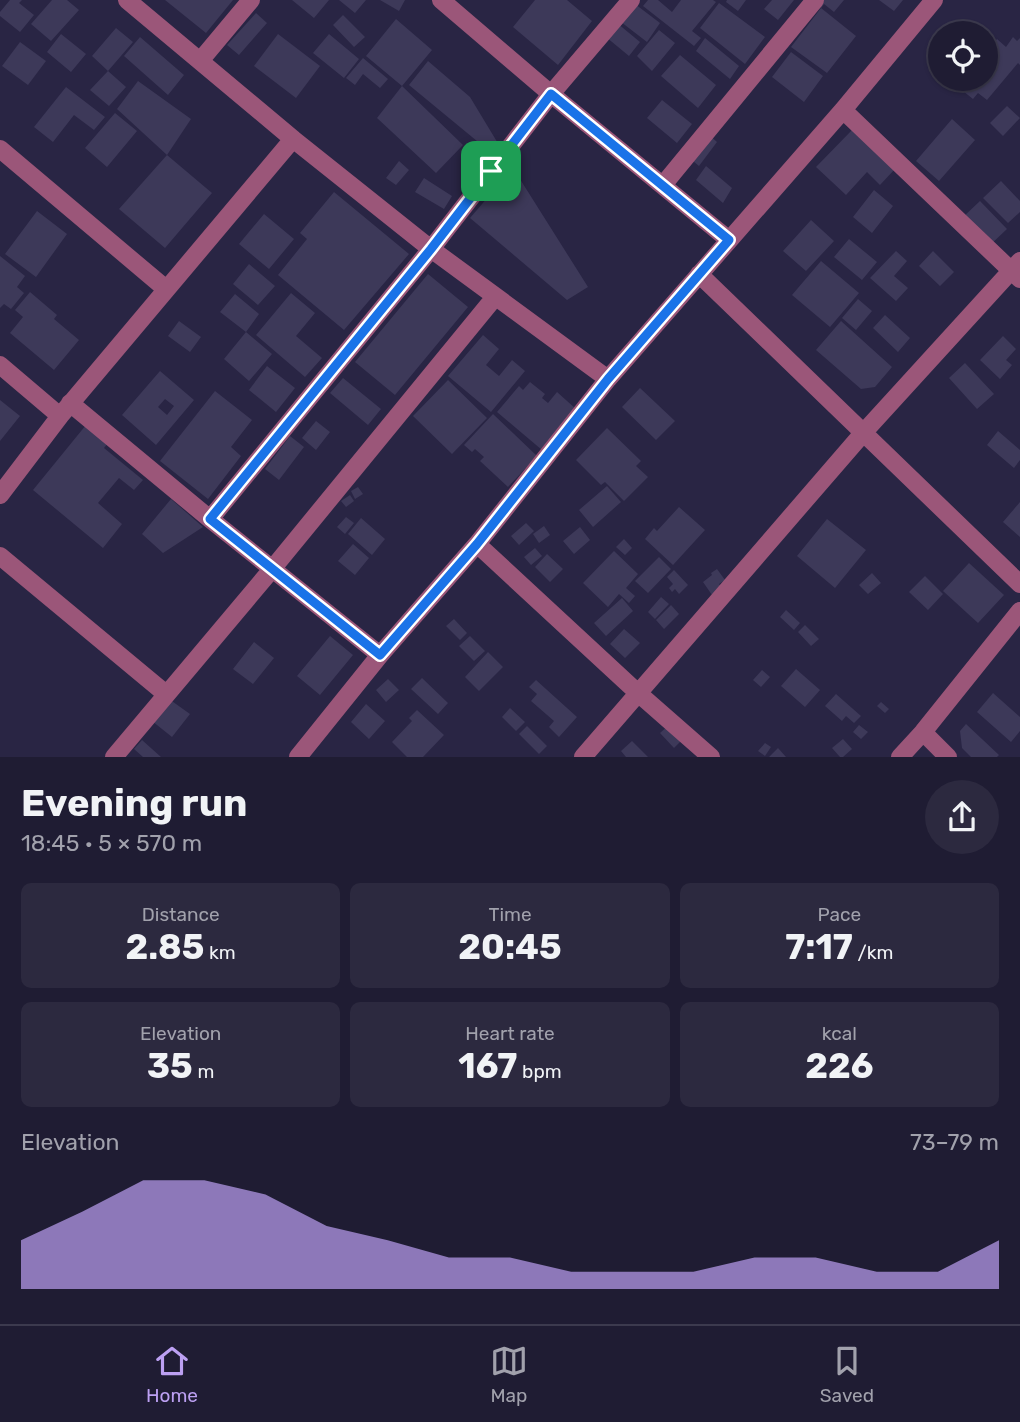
<!DOCTYPE html>
<html lang="en">
<head>
<meta charset="utf-8">
<style>
  body { margin:0; font-family:Rubik,sans-serif; background:#2c293f; color:#f1f3f6; height:100vh; display:flex; flex-direction:column; font-size:26px; white-space:nowrap }
  * { box-sizing:border-box; margin:0 }
  p { font-size:23px; color:#a1a1ac }
  .icon { flex:none; width:38px; height:38px; fill:none; stroke:currentColor; stroke-width:2; stroke-linecap:round; stroke-linejoin:round }
  .map { position:relative; height:757px; overflow:hidden }
  .drawer { display:flex; flex-direction:column; background:#1f1c33; flex:1 }
  .drawer>* { flex:none }
  .controls { position:absolute; left:928px; top:21px; display:grid; gap:14px }
  .controls a { display:grid; place-items:center; width:70px; height:70px; border-radius:50%; background:#1f1c33; box-shadow:0 2px 5px #0004,0 0 0 2px #3c3a4e; font-size:35px }
  .pin { position:absolute; display:grid; place-items:center; width:60px; height:60px; color:#fff; margin:-30px; border-radius:14px; box-shadow:0 4px 10px #0006 }
  .round { display:grid; place-items:center; flex:none; width:74px; height:74px; border-radius:37px; background:#2c293f }
  .summary { display:flex; align-items:center; justify-content:space-between; height:119px; padding:0 21px }
  h1 { font-size:38px; font-weight:700; line-height:52px }
  .metrics { display:grid; grid-template-columns:repeat(3,1fr); gap:10px; height:119px; padding:7px 21px }
  .metrics div { display:grid; align-content:center; border-radius:10px; background:#2c293f; text-align:center }
  .metrics b { font-size:35px; font-weight:700 }
  .metrics small { font-size:19px; font-weight:400 }
  .metrics p { font-size:19px }
  .chart { height:196px; padding:14px 21px }
  .chart p { display:flex; justify-content:space-between }
  .chart svg { width:100%; height:126px; margin-top:7px; fill:#bca0f2; opacity:.7 }
  .tab-bar { display:flex; justify-content:space-around; align-items:center; height:98px; border-top:2px solid #3c3a4e; background:#1f1c33; font-size:19px; color:#a1a1ac }
  .tab-bar a { display:grid; justify-items:center; gap:4px }
  .tab-bar .active { color:#bca0f2 }
  .map>svg:first-child { display:block }
</style>
</head>
<body>
<div class="map">
<svg width="1020" height="757" viewBox="0 0 1020 757">
  <rect width="100%" height="100%" fill="#292544"/>
  <path fill="#3d3959" fill-rule="evenodd" d="M10,0H22L19,3L34,15L20,32L0,16V12Z
    M52,0H67L79,10L51,41L31,24Z
    M165,0H233L206,33Z
    M292,0H329L314,18Z
    M339,0H366L355,13Z
    M380,0H405L399,11Z
    M535,0H567L592,21L558,65L513,27Z
    M648,0H658L672,12L681,0H713L716,2L692,31L701,38L694,46L643,6Z
    M727,0H746L738,11L726,2Z
    M772,0H794L778,20L764,9Z
    M818,0H844L834,12L824,4L821,8L816,3Z
    M879,0H903L894,11Z
    M719,3L765,37L745,64L700,28Z
    M635,4L660,23L647,42L621,22Z
    M821,8L856,36L827,73L791,47Z
    M256,13L267,23L239,55L227,45Z
    M343,15L365,37L354,47L333,25Z
    M396,19L432,50L402,86L366,56Z
    M617,23L640,42L629,56L606,37Z
    M116,28L133,42L108,71L92,56Z
    M659,30L675,43L652,71L637,56Z
    M61,34L86,54L71,72L47,52Z
    M278,34L320,66L296,98L254,66Z
    M329,34L359,59L344,78L313,53Z
    M140,37L184,75L168,95L124,56Z
    M1013,37L1017,41L1020,38V65L1018,63L987,100L978,93L973,99L958,87L965,79H985V53L997,39L1006,47Z
    M705,38L739,66L730,79L696,51Z
    M20,42L46,61L28,85L2,66Z
    M791,52L823,76L804,102L772,77Z
    M680,55L716,85L698,108L661,76Z
    M363,58L388,79L380,88L363,74L355,85L346,78Z
    M428,61L470,97L502,150L489,151L409,85Z
    M108,71L126,87L109,106L90,90Z
    M138,81L191,119L167,155L117,109Z
    M402,86L463,145L436,173L377,118Z
    M66,87L105,117L94,130L74,115L53,142L34,127Z
    M662,100L692,124L677,143L647,118Z
    M1007,106L1020,118L1003,136L990,123Z
    M115,113L137,131L107,167L85,148Z
    M952,119L975,140L939,181L916,161Z
    M852,130L894,170L880,185L867,172L846,195L816,167Z
    M707,133L717,142L699,166L688,157Z
    M167,155L212,193L165,248L119,209Z
    M399,161L409,170L396,185L386,178Z
    M706,166L732,188L723,203L696,180Z
    M513,168L588,287L567,300L470,218Z
    M424,178L452,196L444,209L415,192Z
    M1001,181L1020,201V212L1008,223L983,198Z
    M874,190L893,206L872,233L853,217Z
    M334,192L409,254L344,330L278,275L307,239L300,233Z
    M980,201L1007,229L988,247L962,218Z
    M37,211L67,234L36,277L5,254Z
    M264,214L294,239L269,269L239,244Z
    M811,220L834,241L806,271L783,251Z
    M849,239L877,262L862,280L834,257Z
    M896,251L907,261L894,276L908,288L896,301L870,278Z
    M933,251L954,272L940,286L919,266Z
    M0,256L25,276L17,287L24,293L11,309L4,304L0,308Z
    M821,261L859,293L830,327L792,295Z
    M249,264L275,286L258,305L233,284Z
    M428,274L468,307L395,395L355,362Z
    M30,292L57,315L54,319L79,340L54,370L10,333L23,317L15,310Z
    M291,293L315,313L296,336L322,358L305,377L256,335Z
    M235,294L259,314L246,332L220,312Z
    M858,299L872,311L856,330L842,318Z
    M885,315L910,338L898,352L873,328Z
    M179,321L201,337L190,352L168,336Z
    M841,321L892,367L875,387L861,389L816,350Z
    M246,332L272,354L249,381L224,359Z
    M483,335L499,349L486,365L499,376L512,360L525,371L491,412L448,376Z
    M1003,336L1016,349L1006,360L1012,365L1000,379L980,360Z
    M965,363L994,394L977,409L949,378Z
    M267,366L295,388L276,412L249,390Z
    M160,371L194,400L156,445L122,415ZM165,399L174,406L167,415L158,407Z
    M343,378L381,409L368,425L330,393Z
    M448,380L487,418L452,454L413,416Z
    M530,382L545,394L542,398L548,403L557,392L576,409L542,450L497,412L519,386L523,390Z
    M640,388L675,421L656,440L622,407Z
    M215,391L252,420L231,447L241,456L208,499L160,461Z
    M0,400L20,416L0,441Z
    M493,414L537,456L508,487L480,461L484,457L475,449L472,452L464,445Z
    M316,421L330,432L316,450L302,438Z
    M86,425L108,443L104,448L143,480L134,490L119,478L98,503L122,524L103,548L33,490Z
    M607,428L641,461L636,466L648,477L624,501L605,482L601,485L576,460Z
    M998,431L1020,450V460L1014,468L987,445Z
    M290,436L304,447L279,480L265,469Z
    M607,486L621,502L593,527L579,510Z
    M358,487L363,494L355,499L351,491Z
    M350,495L354,501L346,507L341,501Z
    M171,499L203,527L163,553L142,534Z
    M1020,502V537L1003,522Z
    M679,507L705,530L673,565L645,539L654,528L657,531Z
    M346,517L354,523L345,534L337,527Z
    M361,518L385,539L372,555L348,534Z
    M827,519L866,550L835,588L797,556Z
    M526,523L534,531L519,545L511,536Z
    M544,526L550,535L539,543L533,534Z
    M580,527L590,540L574,554L563,541Z
    M624,539L632,548L625,555L616,547Z
    M353,544L369,558L355,575L338,561Z
    M535,548L542,556L531,565L524,557Z
    M614,551L638,574L626,588L635,596L629,603L619,594L608,607L583,583Z
    M547,554L563,569L550,582L535,567Z
    M659,557L671,569L648,593L635,581Z
    M969,563L1004,595L978,623L943,591Z
    M717,569L725,580L719,584L722,588L712,595L703,582L712,575L711,573Z
    M674,570L688,585L679,594L675,589L672,592L669,588L673,584L667,577Z
    M872,573L881,583L868,594L859,585Z
    M925,576L943,594L928,610L909,592Z
    M661,597L669,604L655,619L648,612Z
    M622,598L633,611L606,636L594,623Z
    M671,605L679,614L664,629L656,620Z
    M786,610L800,623L794,630L780,617Z
    M454,619L467,633L460,640L446,626Z
    M805,625L819,639L811,646L798,632Z
    M624,629L640,643L625,658L610,644Z
    M330,636L353,655L320,695L297,676Z
    M470,636L485,651L474,661L459,646Z
    M254,642L274,658L253,684L233,669Z
    M488,652L503,667L479,691L465,677Z
    M796,669L820,690L805,707L781,686Z
    M762,670L770,677L761,687L753,680Z
    M422,678L448,703L438,714L411,689Z
    M388,679L399,690L386,702L376,690Z
    M536,680L577,717L559,737L549,727L554,721L531,701L537,694L529,687Z
    M993,693L1020,717V731L1011,742L977,712Z
    M836,694L861,716L854,723L846,716L842,721L825,706Z
    M169,699L190,714L172,737L152,721Z
    M881,702L889,709L885,713L877,706Z
    M366,704L385,721L369,739L351,722Z
    M510,708L525,722L516,731L502,717Z
    M417,710L444,735L423,757H407L392,742L412,721L409,718Z
    M966,724L999,755L997,757H971L962,748L960,731Z
    M669,725L682,740L674,748L660,733Z
    M859,725L868,732L861,739L853,732Z
    M527,726L547,746L539,754L519,734Z
    M843,739L852,749L843,757H840L832,748Z
    M142,740L161,757H143L134,749Z
    M632,741L648,757H626L621,751Z
    M765,743L771,747L765,756L758,751Z
    M778,748L786,757H769Z"/>
  <g fill="none" stroke-linecap="round" stroke-linejoin="round">
    <path stroke="#9b5679" stroke-width="18" d="M127,0L293,139L431,249L608,379
      M441,0L551,94L729,240
      M200,61L251,0
      M843,110L1020,279
      M0,149L166,289
      M663,185L815,0
      M699,274L1020,584
      M0,365L60,416
      M70,403L210,519L380,655
      M0,495L60,416L293,139
      M210,519L431,249L551,94L631,0
      M477,544L638,693L711,757
      M0,556L166,694
      M923,732L948,757
      M114,757L273,568L495,297
      M298,757L380,655L477,544L608,379L843,110L934,0
      M583,757L864,432L1020,261
      M900,757L923,732L1020,611"/>
  </g>
  <g fill="none" stroke-linecap="round" stroke-linejoin="round">
    <g stroke="#fff" stroke-width="14">
      <path id="route" d="M551,94L729,240L608,379L477,544L380,655L210,519L431,249Z"/>
    </g>
    <use href="#route" stroke="#1a73e8" stroke-width="9"/>
  </g>
</svg>
<div class="controls">
<a><svg class="icon" aria-label="locate" viewBox="0 0 24 24"><circle cx="12" cy="12" r="6"/><path d="M12 2v4M12 18v4M2 12h4M18 12h4"/></svg></a>
</div>
<div class="pin" style="left:491px;top:171px;background:#1e9e55"><svg class="icon" aria-label="arrive" viewBox="0 0 24 24"><path d="M6 21V4h12l-3 4 3 4H6"/></svg></div>
</div>
<section class="drawer">
<div class="summary"><div><h1>Evening run</h1><p>18:45 · 5 × 570 m</p></div><a class="round"><svg class="icon" aria-label="share" viewBox="0 0 24 24"><path d="M12 15V3M7 8l5-5 5 5M5 13v7h14v-7"/></svg></a></div>
<div class="metrics">
<div><p>Distance</p><b>2.85<small> km</small></b></div>
<div><p>Time</p><b>20:45</b></div>
<div><p>Pace</p><b>7:17<small> /km</small></b></div>
</div>
<div class="metrics">
<div><p>Elevation</p><b>35<small> m</small></b></div>
<div><p>Heart rate</p><b>167<small> bpm</small></b></div>
<div><p>kcal</p><b>226</b></div>
</div>
<div class="chart"><p><span>Elevation</span>73–79 m</p>
<svg viewBox="0 0 160 44" preserveAspectRatio="none"><path d="M0 44V27L10 17L20 6L30 6L40 11L50 22L60 27L70 33L80 33L90 38L100 38L110 38L120 33L130 33L140 38L150 38L160 27V44z"/></svg>
</div>
</section>
<nav class="tab-bar">
<a class="active"><svg class="icon" aria-label="home" viewBox="0 0 24 24"><path d="M3 11l9-7 9 7M6 9v11h12V9"/></svg>Home</a>
<a><svg class="icon" aria-label="map" viewBox="0 0 24 24"><path d="M3 6l6-2 6 2 6-2v14l-6 2-6-2-6 2zM9 4v14M15 6v14"/></svg>Map</a>
<a><svg class="icon" aria-label="saved" viewBox="0 0 24 24"><path d="M7 4h10v16l-5-4-5 4z"/></svg>Saved</a>
</nav>
</body>
</html>
